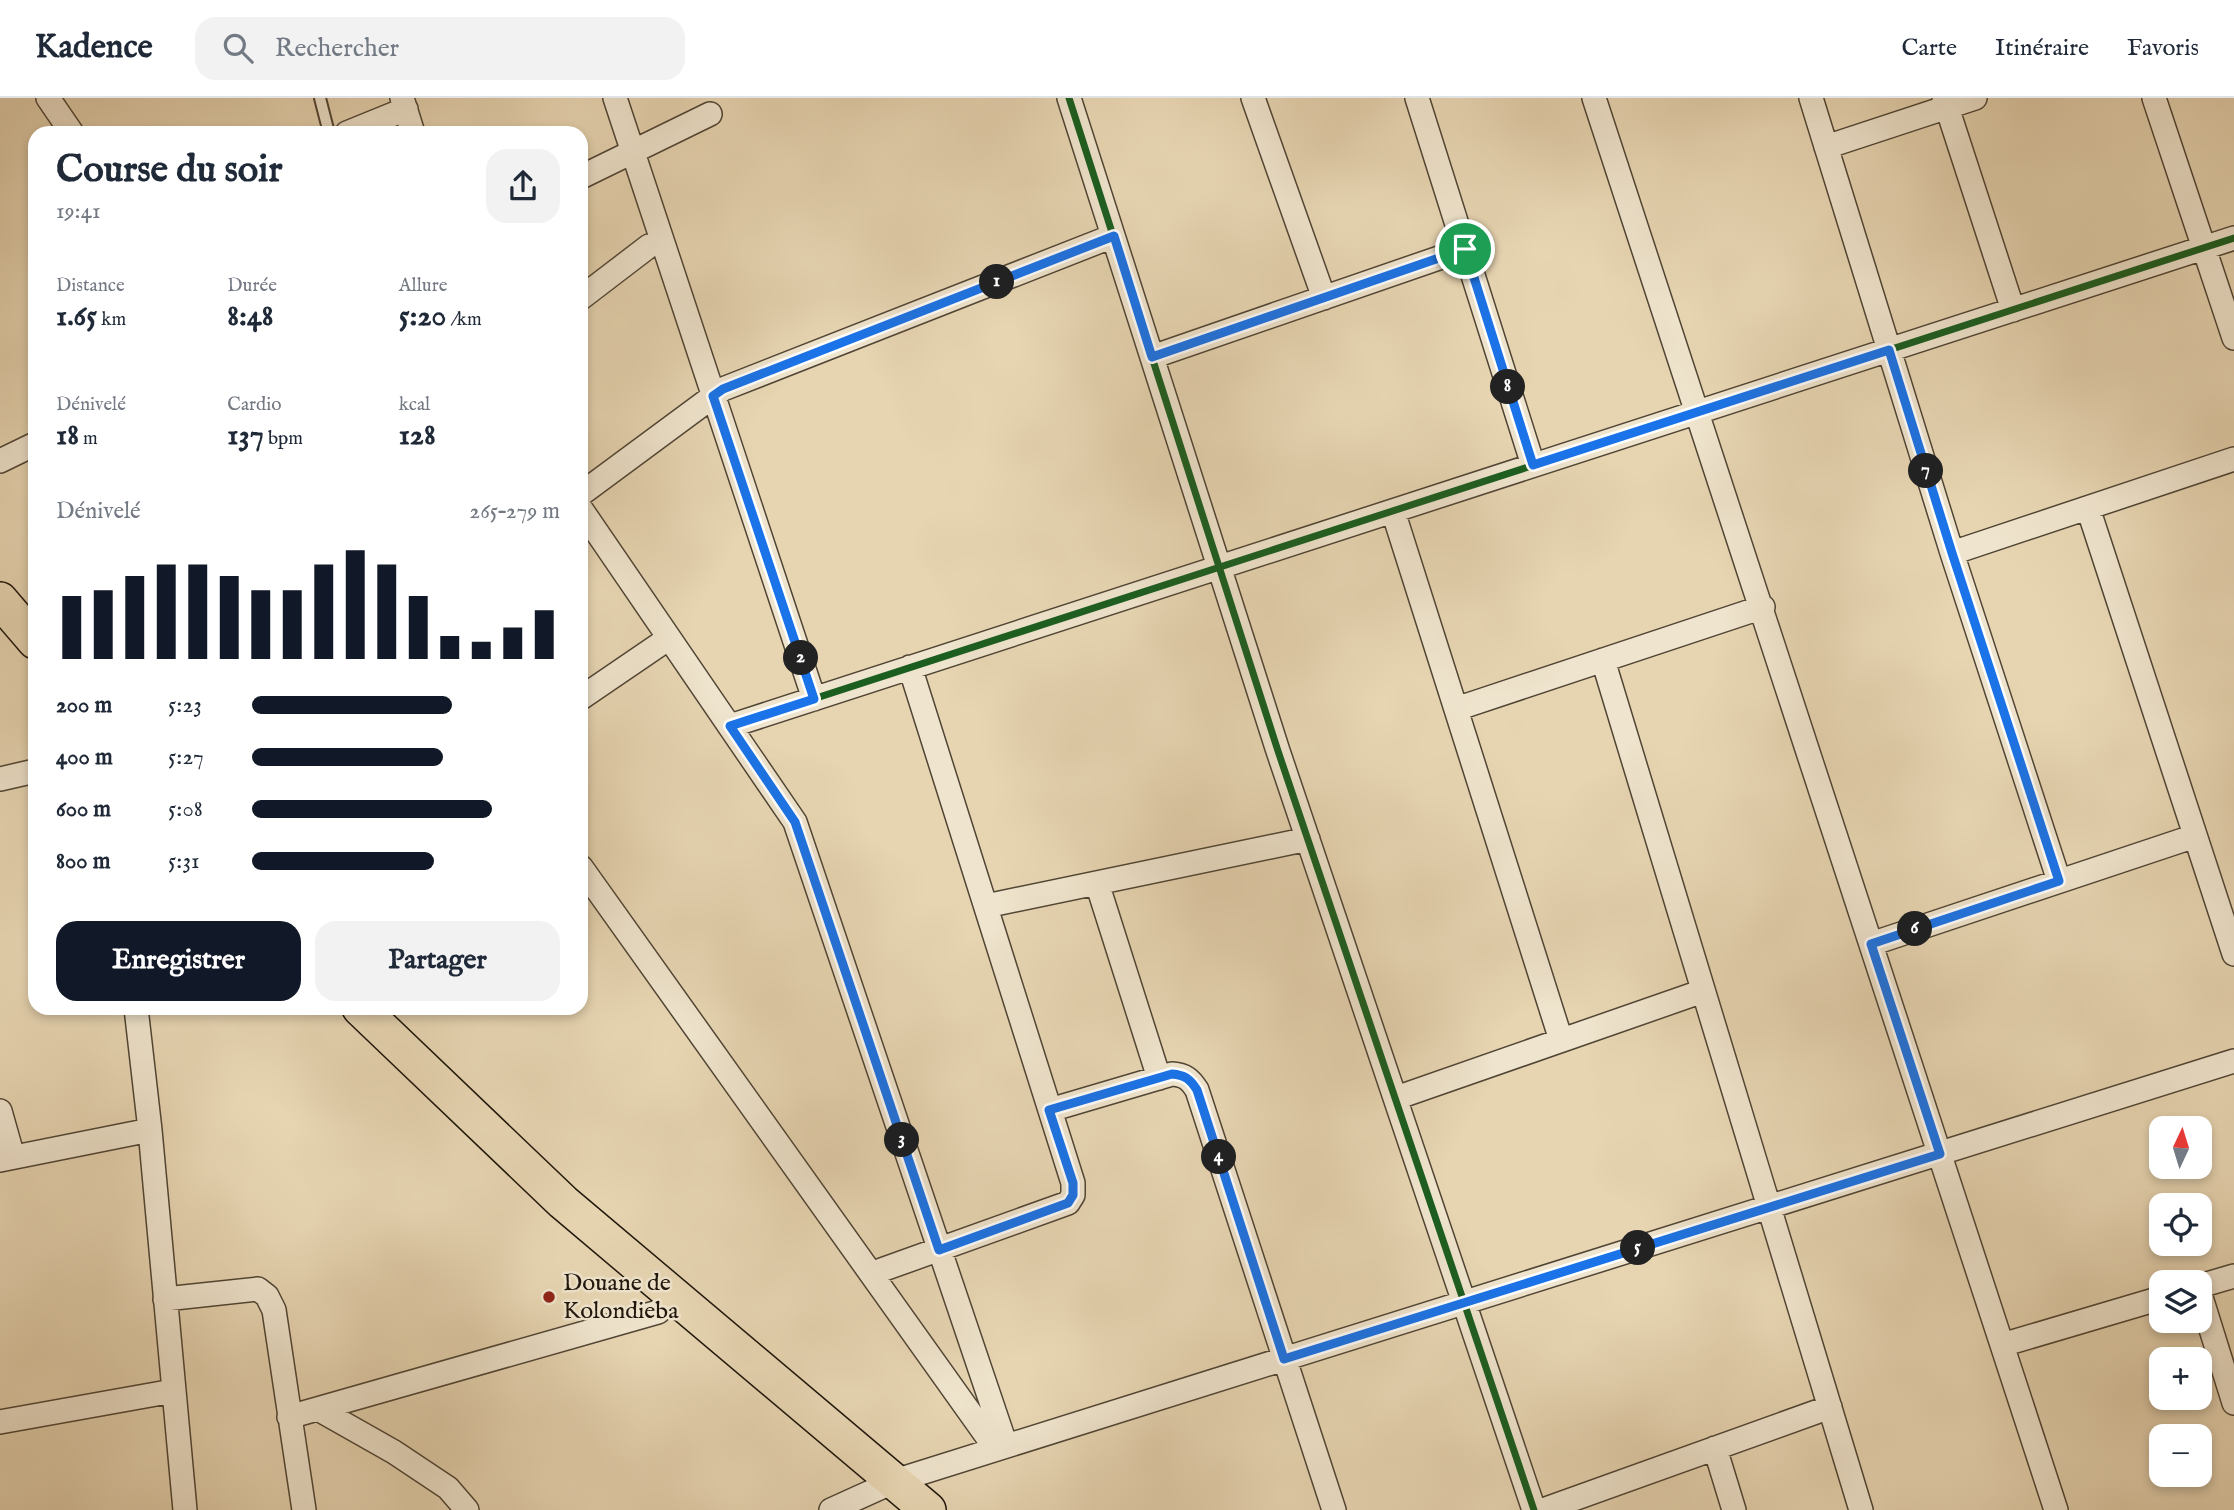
<!DOCTYPE html>
<html lang="fr">
<head>
<meta charset="utf-8">
<style>
  body { margin:0; font-family:"IM FELL English",serif; background:#f2f2f3; color:#1f2937; height:100vh; display:flex; flex-direction:column; font-size:26px; white-space:nowrap }
  * { box-sizing:border-box; margin:0 }
  p { font-size:23px; color:#747a83 }
  .icon { flex:none; width:38px; height:38px; fill:none; stroke:currentColor; stroke-width:2; stroke-linecap:round; stroke-linejoin:round }
  .map { position:relative; flex:1; overflow:hidden }
  .panel { position:absolute; left:28px; top:28px; width:560px; height:889px; display:flex; flex-direction:column; background:#fff; border-radius:21px; box-shadow:0 4px 10px #0003 }
  .panel>* { flex:none }
  .needle { width:46px; rotate:4deg }
  .buttons { position:absolute; left:2149px; top:1018px; display:grid; gap:14px }
  .buttons a { display:grid; place-items:center; width:63px; height:63px; border-radius:14px; background:#fff; box-shadow:0 4px 10px #0003; font-size:35px }
  .pin { position:absolute; display:grid; place-items:center; width:60px; height:60px; color:#fff; margin:-30px; border:4px solid #fff; border-radius:50%; box-shadow:0 2px 7px #0007 }
  .km { position:absolute; width:35px; height:35px; margin:-18px; border-radius:50%; background:#222; color:#fff; font-size:19px; line-height:35px; text-align:center }
  .round { display:grid; place-items:center; flex:none; width:74px; height:74px; border-radius:21px; background:#f2f2f3 }
  .head { display:flex; align-items:center; justify-content:space-between; height:119px; padding:0 28px }
  h1 { font-size:38px; font-weight:800; line-height:52px }
  .stats { display:grid; grid-template-columns:repeat(3,1fr); gap:10px; height:119px; padding:7px 28px }
  .stats div { display:grid; align-content:center }
  .stats b { font-size:30px; font-weight:800 }
  .stats small { font-size:19px; font-weight:400 }
  .stats p { font-size:19px }
  .chart { height:196px; padding:14px 28px }
  .chart p { display:flex; justify-content:space-between }
  .chart svg { width:100%; height:126px; margin-top:7px; stroke:#111827; stroke-width:6 }
  .cta { display:flex; gap:14px; margin-top:auto; padding:14px 28px }
  .cta a { flex:1; height:80px; border-radius:21px; background:#111827; color:#fff; font-size:28px; font-weight:800; line-height:80px; text-align:center }
  .cta a+a { background:#f2f2f3; color:#1f2937 }
  ul { padding:0 28px; list-style:none; font-size:23px }
  li { display:grid; grid-template-columns:112px 84px 1fr; align-items:center; height:52px }
  li i { height:18px; border-radius:9px; background:#111827 }
  header { display:flex; align-items:center; gap:42px; box-sizing:border-box; height:98px; padding:0 35px; background:#fff; border-bottom:2px solid #e0e1e3 }
  header strong { font-size:33px }
  nav { display:flex; gap:38px; margin-inline-start:auto; font-size:24px }
  .search { width:490px; height:63px; background:#f2f2f3; display:flex; align-items:center; gap:18px; box-sizing:border-box; padding:0 24px; border-radius:21px; color:#747a83; font-size:26px }
  .map>svg:first-child { display:block }
</style>
</head>
<body>
<header>
<strong>Kadence</strong>
<div class="search"><svg class="icon" aria-label="search" viewBox="0 0 24 24"><circle cx="10" cy="10" r="6"/><path d="M15 15l6 6"/></svg>Rechercher</div>
<nav><a>Carte</a><a>Itinéraire</a><a>Favoris</a></nav>
</header>
<div class="map">
<svg width="2234" height="1412" viewBox="0 0 2234 1412">
  <rect width="100%" height="100%" fill="#e7d5b2"/>
  <filter id="stains"><feTurbulence type="fractalNoise" baseFrequency=".00286" numOctaves="4"/><feColorMatrix values="0 0 0 0 .2 0 0 0 0 .09 0 0 0 0 .02 0 0 0 .5 -.17"/></filter>
  <radialGradient id="worn" r=".72"><stop offset=".6" stop-color="#630" stop-opacity="0"/><stop offset="1" stop-color="#630" stop-opacity=".3"/></radialGradient>
  <g fill="none" stroke-linecap="round" stroke-linejoin="round">
    <g stroke="#504535" stroke-width="14">
      <path id="lane" d="M320,0L329,35"/>
    </g>
    <g stroke="#504535" stroke-width="26">
      <path id="street" d="M48,0L72,35
        M402,0L413,35
        M615,0L814,601
        M1069,0L1278,653L1534,1412
        M1253,0L1324,200
        M1417,0L1533,367
        M1594,0L2056,1412
        M1811,0L1952,455L2059,783
        M1944,0L2013,212
        M2154,0L2234,240
        M347,35L406,11
        M1826,49L1975,0
        M581,79L710,16
        M581,200L649,148
        M1152,259L1465,151
        M0,363L35,346
        M581,396L723,291L1113,138
        M2088,410L2234,856
        M581,411L795,724L1006,1348
        M1393,413L1561,942
        M1952,455L2234,361
        M1603,562L1861,1412
        M581,600L669,540
        M1456,611L1763,509
        M730,628L2234,140
        M0,681L35,673
        M581,769L996,1351
        M1097,785L1159,980
        M986,808L1308,741
        M1871,846L2195,738
        M136,910L150,1032L185,1412
        M1396,1000L1703,893
        M1050,1012L1172,976C1185,977 1190,981 1197,992L1334,1412
        M0,1013L13,1059
        M0,1062L150,1032
        M873,1175L1068,1105L1073,1097V1085L910,569
        M2200,1188L2234,1178
        M2200,1196L2234,1305
        M165,1201L258,1191L267,1198L274,1212L304,1412
        M2002,1247L2161,1200
        M318,1311L394,1354L448,1390L467,1412
        M289,1319L658,1214L674,1198
        M0,1324L173,1293
        M1715,1350L1734,1412
        M831,1412L895,1383L2234,963
        M1543,1412L1830,1309"/>
    </g>
    <g stroke="#1e150b" stroke-width="38">
      <path id="primary" d="M0,502L35,543
        M360,910L563,1104L928,1412"/>
    </g>
    <use href="#lane" stroke="#efe4cd" stroke-width="10"/>
    <use href="#street" stroke="#efe4cd" stroke-width="23"/>
    <use href="#primary" stroke="#e7d5b2" stroke-width="35"/>
    <g stroke="#efe4cd" stroke-width="11">
      <path id="cycleway" d="M1069,0L1278,653L1534,1412
        M730,628L2234,140"/>
    </g>
    <use href="#cycleway" stroke="#1b5e20" stroke-width="7"/>
  </g>
  <g fill="none" stroke-linecap="round" stroke-linejoin="round">
    <g stroke="#fff" stroke-width="14">
      <path id="route" d="M1114,138L1152,259L1465,151L1533,367L1889,252L1952,455L2059,783L1871,846L1940,1056L1284,1261L1197,992C1190,981 1185,977 1172,976L1049,1012L1073,1085V1097L1068,1105L939,1152L795,724L730,628L814,601L713,298L723,291Z"/>
    </g>
    <use href="#route" stroke="#1a73e8" stroke-width="9"/>
  </g>
  <circle fill="#8f2418" stroke="#efe4cd" stroke-width="2.5" cx="549" cy="1199" r="7"/>
  <g text-anchor="middle" dominant-baseline="central" stroke-width="5" stroke-linejoin="round" paint-order="stroke">
    <g font-size="24" fill="#1e150b" stroke="#efe4cd" text-anchor="start">
      <text x="563" y="1185">Douane de<tspan x="563" dy="28">Kolondieba</tspan></text>
    </g>
  </g>
  <rect width="100%" height="100%" filter="url(#stains)"/>
  <rect width="100%" height="100%" fill="url(#worn)"/>
</svg>
<div class="buttons">
<a><svg class="needle" viewBox="-14 -14 28 28"><path d="M0-13l5 13h-10z" fill="#e53935"/><path d="M0 13l5-13h-10z" fill="#747a83"/></svg></a>
<a><svg class="icon" aria-label="locate" viewBox="0 0 24 24"><circle cx="12" cy="12" r="6"/><path d="M12 2v4M12 18v4M2 12h4M18 12h4"/></svg></a>
<a><svg class="icon" aria-label="layers" viewBox="0 0 24 24"><path d="M12 4l9 5-9 5-9-5zM3 14l9 5 9-5"/></svg></a>
<a>+</a>
<a>−</a>
</div>
<div class="pin" style="left:1465px;top:151px;background:#1e9e55"><svg class="icon" aria-label="arrive" viewBox="0 0 24 24"><path d="M6 21V4h12l-3 4 3 4H6"/></svg></div>
<b class="km" style="left:997px;top:184px">1</b>
<b class="km" style="left:801px;top:560px">2</b>
<b class="km" style="left:902px;top:1042px">3</b>
<b class="km" style="left:1219px;top:1059px">4</b>
<b class="km" style="left:1638px;top:1150px">5</b>
<b class="km" style="left:1915px;top:831px">6</b>
<b class="km" style="left:1926px;top:373px">7</b>
<b class="km" style="left:1508px;top:289px">8</b>
<section class="panel">
<div class="head"><div><h1>Course du soir</h1><p>19:41</p></div><a class="round"><svg class="icon" aria-label="share" viewBox="0 0 24 24"><path d="M12 15V3M7 8l5-5 5 5M5 13v7h14v-7"/></svg></a></div>
<div class="stats">
<div><p>Distance</p><b>1.65<small> km</small></b></div>
<div><p>Durée</p><b>8:48</b></div>
<div><p>Allure</p><b>5:20<small> /km</small></b></div>
</div>
<div class="stats">
<div><p>Dénivelé</p><b>18<small> m</small></b></div>
<div><p>Cardio</p><b>137<small> bpm</small></b></div>
<div><p>kcal</p><b>128</b></div>
</div>
<div class="chart"><p><span>Dénivelé</span>265–279 m</p>
<svg viewBox="0 0 160 44" preserveAspectRatio="none"><path d="M5 44V22M15 44V20M25 44V15M35 44V11M45 44V11M55 44V15M65 44V20M75 44V20M85 44V11M95 44V6M105 44V11M115 44V22M125 44V36M135 44V38M145 44V33M155 44V27"/></svg>
</div>
<ul>
<li><b>200 m</b>5:23<i style="width:65%"></i></li>
<li><b>400 m</b>5:27<i style="width:62%"></i></li>
<li><b>600 m</b>5:08<i style="width:78%"></i></li>
<li><b>800 m</b>5:31<i style="width:59%"></i></li>
</ul>
<div class="cta"><a>Enregistrer</a><a>Partager</a></div>
</section>
</div>
</body>
</html>
